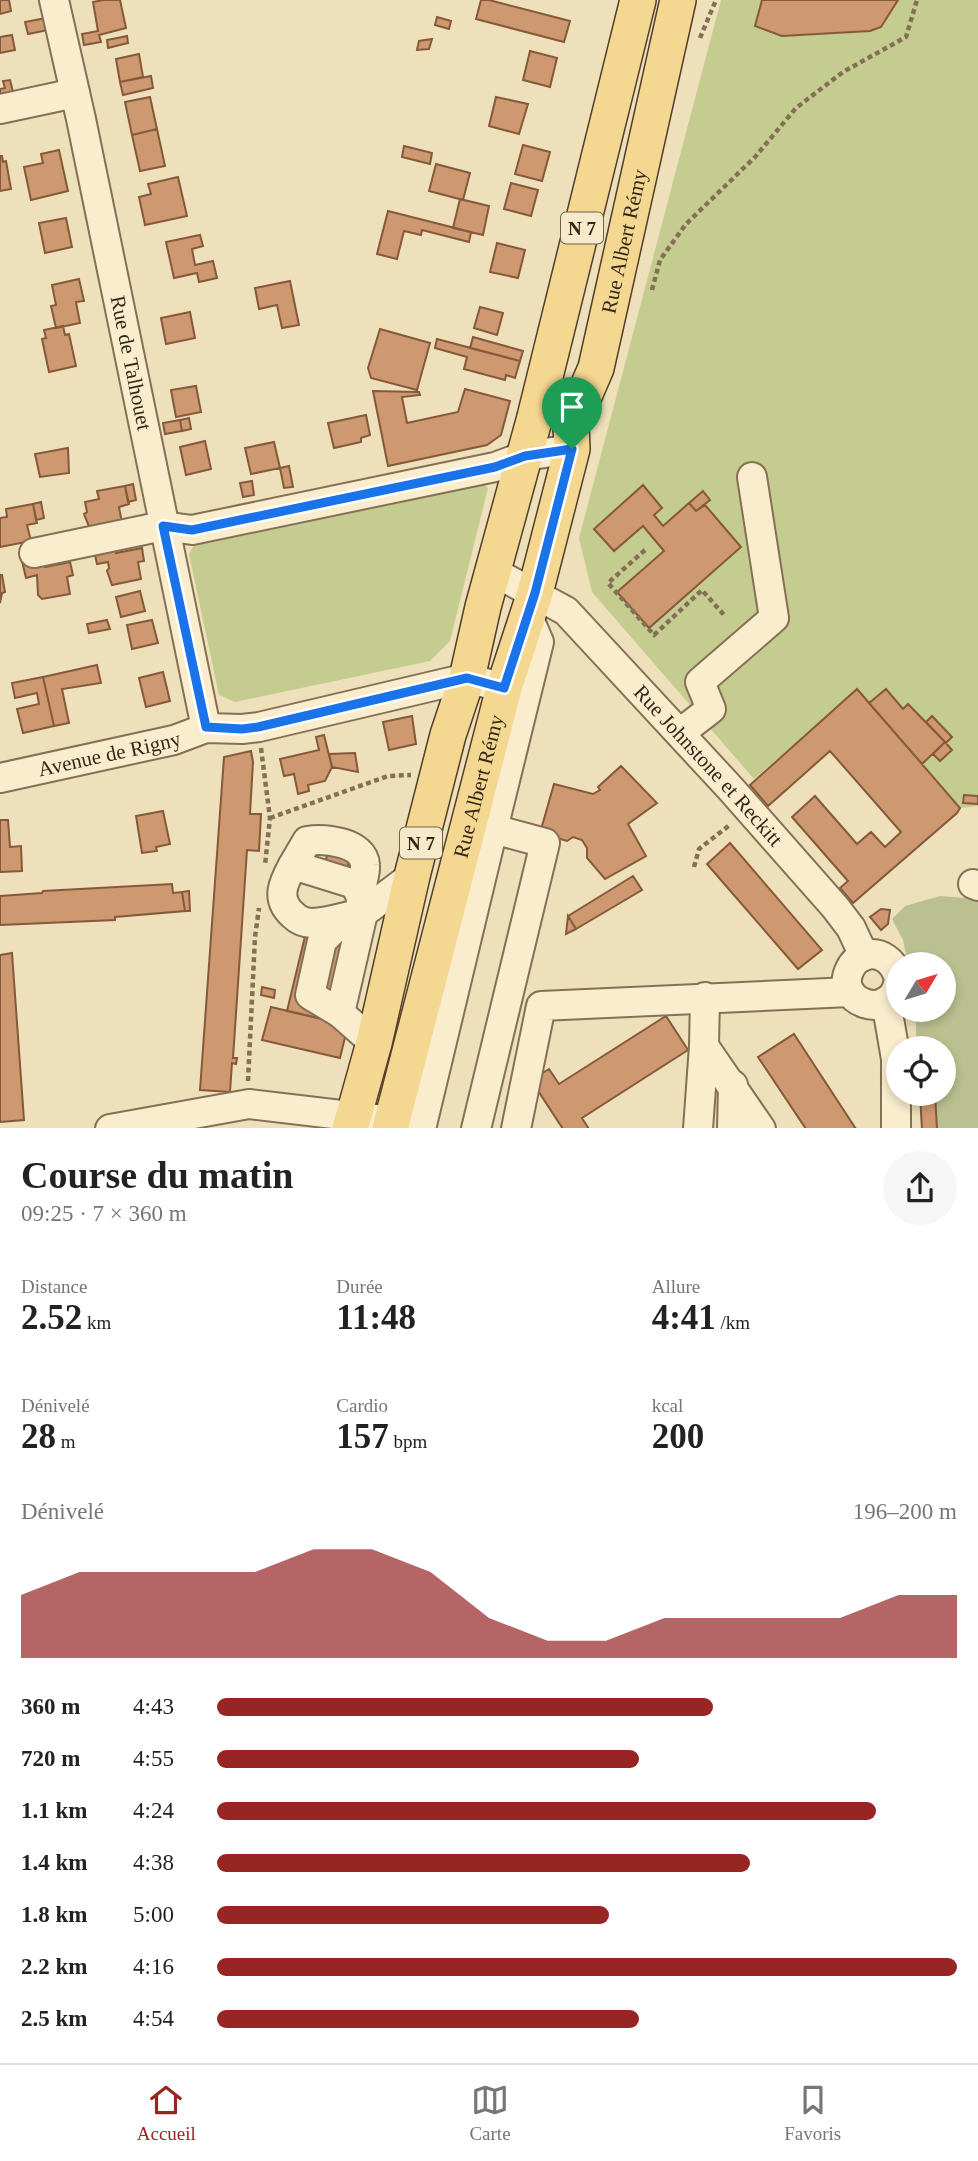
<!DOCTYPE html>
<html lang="fr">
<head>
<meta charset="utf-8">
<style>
  body { margin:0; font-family:Georgia,serif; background:#f6f6f6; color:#222; height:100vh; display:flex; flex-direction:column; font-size:26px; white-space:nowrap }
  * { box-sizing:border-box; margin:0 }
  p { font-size:23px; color:#767676 }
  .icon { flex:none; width:38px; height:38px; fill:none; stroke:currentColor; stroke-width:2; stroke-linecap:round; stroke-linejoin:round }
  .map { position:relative; height:1128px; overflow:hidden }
  .details { display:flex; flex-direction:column; background:#fff; flex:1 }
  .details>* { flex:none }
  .needle { width:46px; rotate:52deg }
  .buttons { position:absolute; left:886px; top:952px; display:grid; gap:14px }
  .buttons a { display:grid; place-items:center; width:70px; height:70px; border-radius:50%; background:#fff; box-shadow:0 4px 10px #0003; font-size:35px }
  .pin { position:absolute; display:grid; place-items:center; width:60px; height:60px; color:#fff; margin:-72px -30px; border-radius:50% 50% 50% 0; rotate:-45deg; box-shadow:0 0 7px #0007 }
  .pin .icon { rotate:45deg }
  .round { display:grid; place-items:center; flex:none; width:74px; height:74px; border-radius:37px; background:#f6f6f6 }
  .summary { display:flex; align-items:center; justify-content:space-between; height:119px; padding:0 21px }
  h1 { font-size:38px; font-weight:700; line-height:52px }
  .metrics { display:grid; grid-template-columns:repeat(3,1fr); gap:10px; height:119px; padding:7px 21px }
  .metrics div { display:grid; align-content:center }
  .metrics b { font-size:35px; font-weight:700 }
  .metrics small { font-size:19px; font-weight:400 }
  .metrics p { font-size:19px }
  .chart { height:196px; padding:14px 21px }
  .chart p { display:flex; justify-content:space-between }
  .chart svg { width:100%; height:126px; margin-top:7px; fill:#962524; opacity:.7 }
  ul { padding:0 21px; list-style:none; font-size:23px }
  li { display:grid; grid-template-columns:112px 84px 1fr; align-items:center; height:52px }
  li i { height:18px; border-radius:9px; background:#962524 }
  .tabs { display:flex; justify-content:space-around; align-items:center; height:98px; border-top:2px solid #e0e0e0; background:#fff; font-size:19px; color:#767676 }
  .tabs a { display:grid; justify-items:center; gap:4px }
  .tabs .active { color:#962524 }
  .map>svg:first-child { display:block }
</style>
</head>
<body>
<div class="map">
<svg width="978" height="1129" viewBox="0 0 978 1129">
  <rect width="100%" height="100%" fill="#eee0bb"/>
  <path fill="#c4cc90" d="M721,0H978V806L960,808L922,764L933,754L940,761L952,750L946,743L951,737L931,717L926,722L908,704L903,709L886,689L869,703L857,690L754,779L592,592L579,538Z
    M478,480L488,488L450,641L430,661L235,702L219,695L189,554L196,541Z"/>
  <path fill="#bac090" d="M940,896L978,899V1128H921L919,1094H943V1048H916V1010H943V964H908L903,940L892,919L905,906Z"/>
  <path fill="#ce9870" stroke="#85593a" stroke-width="2" d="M0,0H9L11,11L0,14Z
    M103,0H120L126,28L99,35L101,42L84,45L82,34L98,31L93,2Z
    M481,0H489L570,21L564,42L476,19Z
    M762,0H898L881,27L870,31L782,36L755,26Z
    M437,17L451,21L449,29L435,25Z
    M46,18L48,30L28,34L25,22Z
    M12,35L15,50L0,53V37Z
    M127,36L128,43L108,48L107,40Z
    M432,39L429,49L417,50L419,41Z
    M530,51L557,58L550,87L523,80Z
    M139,54L143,77L120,82L116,59Z
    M151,76L153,88L123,95L120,82Z
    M10,80L13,92L0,95V89L5,88L3,81Z
    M150,97L157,129L132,135L125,102Z
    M496,97L528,104L519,134L489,126Z
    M157,129L165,166L140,171L132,135Z
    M523,145L550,152L542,181L515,174Z
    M404,146L432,153L430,164L402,157Z
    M59,150L68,191L31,200L24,167L43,163L41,154Z
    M0,156H2L3,162L6,161L11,189L0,191Z
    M436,164L470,173L463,200L429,191Z
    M178,177L187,216L145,225L139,197L151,194L148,184Z
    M511,183L538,190L531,216L504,209Z
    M460,199L489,206L483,235L453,228Z
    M388,211L471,232L469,242L422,230L421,235L404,231L397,259L377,254Z
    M66,218L72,247L45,253L39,223Z
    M200,235L203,246L192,249L195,265L213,261L217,278L199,282L197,273L174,278L166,242Z
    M497,243L525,250L518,278L490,272Z
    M79,279L84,301L76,302L80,323L56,328L51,306L56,305L52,285Z
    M290,281L299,325L282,328L277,305L259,309L255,288Z
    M480,307L503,313L497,335L474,328Z
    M190,312L195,338L166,344L161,318Z
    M63,326L65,335L69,334L76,366L49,372L42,339L46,338L44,330Z
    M380,329L430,343L417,390L371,378L368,368Z
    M473,337L523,351L520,361L470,348Z
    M437,339L520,361L515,378L506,375L505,380L464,369L467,357L435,348Z
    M196,386L201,412L176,417L171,390Z
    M465,389L510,401L501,435L487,445L388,466L373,391L419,392L420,395L402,397L407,423L458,412Z
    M366,415L370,435L361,438V442L334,448L328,423Z
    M189,418L191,429L182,431L180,420Z
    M180,420L182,431L165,434L163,423Z
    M205,441L211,469L186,475L180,447Z
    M274,442L280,468L251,474L245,448Z
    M68,448L69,473L40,477L35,454Z
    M289,466L293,487L284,488L280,468Z
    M252,481L254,495L243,497L240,483Z
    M133,484L136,500L128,502L125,486Z
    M643,485L662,508L654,515L663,526L689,503L696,511L705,505L741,547L649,628L617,592L664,551L643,526L614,551L594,529Z
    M125,486L129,504L119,507L122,523L90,529L84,514L87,512L85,502L99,499L97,491Z
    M703,491L710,500L696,511L689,503Z
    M41,502L44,518L36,520L33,504Z
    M33,504L37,523L27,525L31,541L0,547V518L7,517L6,509Z
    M114,543L116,553L142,548L144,561L138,562L141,579L112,585L107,571L109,568L108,562L97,564L93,546Z
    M43,557L45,567L70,562L73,575L67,577L70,594L42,599L38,595L37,575L26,578L22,561Z
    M0,575H2L5,592L2,593L0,603Z
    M140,591L145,611L121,617L116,597Z
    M107,620L110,629L89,633L87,624Z
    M152,620L158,643L132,649L127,625Z
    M97,665L101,683L62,689L69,723L54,726L43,677Z
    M163,672L170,701L146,707L139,678Z
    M43,677L54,726L23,733L17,709L39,704L37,693L15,698L12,683Z
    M857,689L960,808L957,813L853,903L840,888L848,881L792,817L815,796L857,844L871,832L885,847L901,832L830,751L768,806L750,785Z
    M886,689L903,709L908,704L945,742L922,764L869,703Z
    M412,716L416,744L389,750L383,722Z
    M932,716L952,737L946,743L926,722Z
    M324,735L332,767L325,781L308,785L309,791L298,794L294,774L284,776L280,759L319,750L316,737Z
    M945,742L952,750L940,761L933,754Z
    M251,751L253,762L250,814H261L259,851L247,850L233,1058H237L236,1064L232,1063L230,1092L200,1090L224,757Z
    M355,753L358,772L332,767L329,754Z
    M621,766L657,803L628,824L646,856L605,879L587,858V848L582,840L573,837L567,841L540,833L554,784L593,794L600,790L598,787Z
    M964,795L978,796V804L963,803Z
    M163,811L170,844L156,847L157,851L142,853L136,816Z
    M0,820H8L10,847L21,846L22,871L0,872Z
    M730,843L822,950L798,969L707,864Z
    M328,851L350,857L342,890L320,885Z
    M633,876L642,890L576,929L568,916Z
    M172,884L173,893L182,892L185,911L115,917V920L0,925V896L42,893L43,891Z
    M189,891L190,911H185L182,892Z
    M881,909L890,910L888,924L881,930L870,917Z
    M568,916L576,929L566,934Z
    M307,928L364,941L343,1024L287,1011Z
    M12,953L24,1120L0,1122V955Z
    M262,987L275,990L274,998L261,995Z
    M271,1007L348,1025L340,1058L262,1040Z
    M666,1016L688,1050L582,1118L589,1129H563L531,1080L549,1069L559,1084Z
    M794,1034L856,1129H806L758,1057Z
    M920,1094H935L937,1129H922Z"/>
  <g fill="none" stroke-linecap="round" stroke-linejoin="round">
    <g stroke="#867055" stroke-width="32">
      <g id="minor">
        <path id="s1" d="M54,0L81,119L206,728"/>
        <path d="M0,109L75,93"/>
        <path d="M34,553L163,526L192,530L495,467L525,456L572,449"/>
        <path id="s2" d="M494,572L566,611L730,788L835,907L851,928L864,956"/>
        <path d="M680,733L711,709L700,682L774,618L752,477"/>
        <path id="s3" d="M0,778L174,740L206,728L242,729L259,727L467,678L504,688"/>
        <path d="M493,829L539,642L527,614"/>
        <path d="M293,865L354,884L360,894L363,913C347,916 329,922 313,923C305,923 299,921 293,915C275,899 283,883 293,865Z"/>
        <path d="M293,865L307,841C324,838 364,842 365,865C366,874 361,885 360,894"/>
        <path d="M973,884L978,886"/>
        <path d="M898,976C894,962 881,951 866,955C858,958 853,962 850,969C833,1001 889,1023 898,984"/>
        <path d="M886,1001L896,1059V1129"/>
        <path d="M340,1013L310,995L322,941L333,930L352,919"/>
        <path d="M374,1043L340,1013L363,913L412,876"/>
        <path d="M704,1046L761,1129"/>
        <path d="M110,1129L249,1104L392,1121"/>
        <path d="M421,1129L493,829L545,843L476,1129"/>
        <path d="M516,1129L541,1006L850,992"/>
        <path d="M698,1129L704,1046L705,997"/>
        <path d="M732,1129L733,1085"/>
      </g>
    </g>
    <g stroke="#533e2a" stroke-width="38">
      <g id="major">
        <path d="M350,1129L374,1043L412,876L448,735L467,678L483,607L535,417L638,0"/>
        <path id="s4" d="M390,1129L504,688L535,593L572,449L571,426L596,368L678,0"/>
      </g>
    </g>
    <path stroke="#867055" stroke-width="4.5" stroke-dasharray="5 3.5" stroke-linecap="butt" d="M700,38L716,0
      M652,290L660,260L686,224L755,157L796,108L843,72L906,37L917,0
      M645,550L608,583L654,635L702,590L724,615
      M261,748L270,818L265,865
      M270,818L388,776L411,775
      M694,867L699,849L731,824
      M248,1081L255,937L259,908"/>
    <use href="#minor" stroke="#f9edce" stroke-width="28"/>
    <use href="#major" stroke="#f4d790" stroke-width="35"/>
  </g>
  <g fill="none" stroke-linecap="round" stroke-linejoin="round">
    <g stroke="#fff" stroke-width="14">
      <path id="route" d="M572,449L535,593L504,688L467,678L258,727L242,729L206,727L163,526L192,530L495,467L525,456Z"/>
    </g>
    <use href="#route" stroke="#1a73e8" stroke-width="9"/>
  </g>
  <g text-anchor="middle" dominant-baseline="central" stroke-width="5" stroke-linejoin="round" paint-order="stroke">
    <g fill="#f6eacb" stroke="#6e624f" stroke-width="2">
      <rect x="561" y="212.5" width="42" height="31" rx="5"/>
      <rect x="400" y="827.5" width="42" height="31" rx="5"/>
    </g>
    <g font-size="19" font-weight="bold" fill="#34271a">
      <text x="582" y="228">N 7</text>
      <text x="421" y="843">N 7</text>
    </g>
    <g font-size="21" fill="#34271a" stroke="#f6eacb">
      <text stroke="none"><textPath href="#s4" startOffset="920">Rue Albert Rémy</textPath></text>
      <text stroke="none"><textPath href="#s1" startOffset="371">Rue de Talhouet</textPath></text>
      <text stroke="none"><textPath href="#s3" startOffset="112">Avenue de Rigny</textPath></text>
      <text stroke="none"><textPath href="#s2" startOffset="292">Rue Johnstone et Reckitt</textPath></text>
      <text stroke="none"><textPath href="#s4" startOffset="354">Rue Albert Rémy</textPath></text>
    </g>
  </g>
</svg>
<div class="buttons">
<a><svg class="needle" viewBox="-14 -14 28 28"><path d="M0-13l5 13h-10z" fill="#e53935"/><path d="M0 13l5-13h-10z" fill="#767676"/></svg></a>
<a><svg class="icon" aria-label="locate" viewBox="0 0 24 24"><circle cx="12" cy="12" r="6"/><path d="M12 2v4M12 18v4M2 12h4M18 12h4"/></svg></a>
</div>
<div class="pin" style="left:572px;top:449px;background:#1e9e55"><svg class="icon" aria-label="arrive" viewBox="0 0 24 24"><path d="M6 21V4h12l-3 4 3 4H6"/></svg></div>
</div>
<section class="details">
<div class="summary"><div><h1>Course du matin</h1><p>09:25 · 7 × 360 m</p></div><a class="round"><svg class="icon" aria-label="share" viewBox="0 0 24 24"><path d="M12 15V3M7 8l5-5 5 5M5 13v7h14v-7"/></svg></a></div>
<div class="metrics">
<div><p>Distance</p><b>2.52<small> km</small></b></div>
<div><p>Durée</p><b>11:48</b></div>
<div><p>Allure</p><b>4:41<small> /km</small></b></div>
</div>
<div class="metrics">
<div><p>Dénivelé</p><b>28<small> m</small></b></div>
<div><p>Cardio</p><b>157<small> bpm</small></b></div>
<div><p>kcal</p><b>200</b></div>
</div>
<div class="chart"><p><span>Dénivelé</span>196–200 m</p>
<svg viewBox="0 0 160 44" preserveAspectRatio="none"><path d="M0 44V22L10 14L20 14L30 14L40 14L50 6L60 6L70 14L80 30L90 38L100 38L110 30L120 30L130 30L140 30L150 22L160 22V44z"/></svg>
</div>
<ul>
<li><b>360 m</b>4:43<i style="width:67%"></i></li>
<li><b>720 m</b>4:55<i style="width:57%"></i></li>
<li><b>1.1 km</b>4:24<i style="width:89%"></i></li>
<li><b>1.4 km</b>4:38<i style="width:72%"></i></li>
<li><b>1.8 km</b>5:00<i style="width:53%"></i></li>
<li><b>2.2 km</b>4:16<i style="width:100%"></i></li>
<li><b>2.5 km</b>4:54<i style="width:57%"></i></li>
</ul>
</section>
<nav class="tabs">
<a class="active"><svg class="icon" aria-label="home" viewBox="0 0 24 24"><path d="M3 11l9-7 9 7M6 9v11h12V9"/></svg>Accueil</a>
<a><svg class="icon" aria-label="map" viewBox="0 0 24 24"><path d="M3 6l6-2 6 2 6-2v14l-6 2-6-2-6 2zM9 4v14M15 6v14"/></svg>Carte</a>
<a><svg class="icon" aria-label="saved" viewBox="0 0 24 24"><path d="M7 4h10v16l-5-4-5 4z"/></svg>Favoris</a>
</nav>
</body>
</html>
